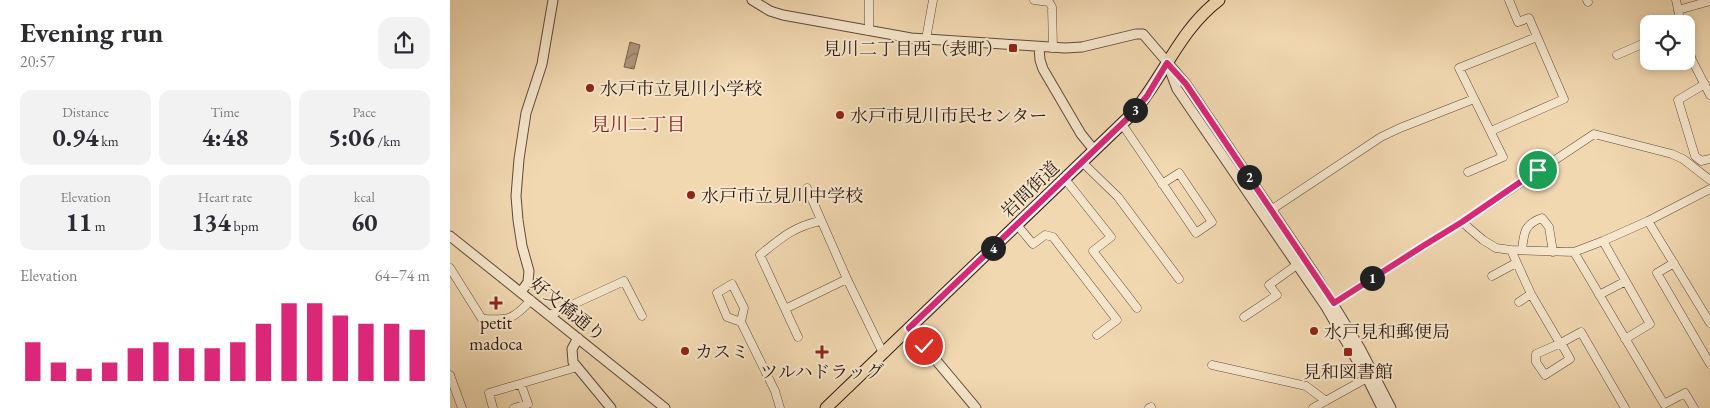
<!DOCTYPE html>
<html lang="en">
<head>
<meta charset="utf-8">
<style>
  body { margin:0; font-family:"EB Garamond","Noto Serif JP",serif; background:#f2f2f3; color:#2b2b33; height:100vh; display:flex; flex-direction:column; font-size:19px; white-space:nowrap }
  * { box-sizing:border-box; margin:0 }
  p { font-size:16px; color:#7c7c81 }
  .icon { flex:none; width:28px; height:28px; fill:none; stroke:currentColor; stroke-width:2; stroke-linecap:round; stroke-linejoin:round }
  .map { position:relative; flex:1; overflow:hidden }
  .panel { display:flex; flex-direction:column; background:#fff; width:450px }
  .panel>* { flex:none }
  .buttons { position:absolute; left:1190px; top:15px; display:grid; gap:10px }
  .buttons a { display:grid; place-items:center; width:55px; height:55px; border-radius:10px; background:#fff; box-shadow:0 2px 8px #0003; font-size:25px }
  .pin { position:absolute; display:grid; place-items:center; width:42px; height:42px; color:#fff; margin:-21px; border:2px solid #fff; border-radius:50%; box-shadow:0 1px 5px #0007 }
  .km { position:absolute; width:25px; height:25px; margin:-12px; border-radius:50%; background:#222; color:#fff; font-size:14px; line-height:25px; text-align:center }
  .round { display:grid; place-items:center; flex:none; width:52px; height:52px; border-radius:15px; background:#f2f2f3 }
  .headline { display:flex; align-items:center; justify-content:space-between; height:85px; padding:0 20px }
  h1 { font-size:28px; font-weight:700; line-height:38px }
  .metrics { display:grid; grid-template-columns:repeat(3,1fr); gap:8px; height:85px; padding:5px 20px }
  .metrics div { display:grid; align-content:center; border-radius:12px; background:#f2f2f3; text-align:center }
  .metrics b { font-size:25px; font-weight:700 }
  .metrics small { font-size:14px; font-weight:400 }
  .metrics p { font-size:14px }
  .chart { height:140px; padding:10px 20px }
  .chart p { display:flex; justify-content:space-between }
  .chart svg { width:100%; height:90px; margin-top:5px; stroke:#db2777; stroke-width:6 }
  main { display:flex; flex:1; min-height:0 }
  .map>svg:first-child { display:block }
</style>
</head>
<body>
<main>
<section class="panel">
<div class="headline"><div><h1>Evening run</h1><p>20:57</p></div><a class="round"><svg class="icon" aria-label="share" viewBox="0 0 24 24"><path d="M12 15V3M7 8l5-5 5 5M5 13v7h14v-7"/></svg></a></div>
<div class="metrics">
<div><p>Distance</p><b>0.94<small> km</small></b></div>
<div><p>Time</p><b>4:48</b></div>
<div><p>Pace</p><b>5:06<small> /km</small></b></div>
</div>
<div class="metrics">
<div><p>Elevation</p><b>11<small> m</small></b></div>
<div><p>Heart rate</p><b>134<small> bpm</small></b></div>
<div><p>kcal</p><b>60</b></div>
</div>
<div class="chart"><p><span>Elevation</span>64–74 m</p>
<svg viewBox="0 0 160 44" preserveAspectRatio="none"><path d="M5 44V25M15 44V35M25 44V38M35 44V35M45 44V28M55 44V25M65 44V28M75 44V28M85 44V25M95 44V16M105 44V6M115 44V6M125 44V12M135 44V16M145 44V16M155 44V19"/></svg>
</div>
</section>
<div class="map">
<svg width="1260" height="408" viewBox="0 0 1260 408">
  <defs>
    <pattern id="water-waves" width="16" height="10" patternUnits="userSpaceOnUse" patternTransform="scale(1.25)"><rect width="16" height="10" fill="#af977b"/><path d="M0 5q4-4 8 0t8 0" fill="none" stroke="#8f7a64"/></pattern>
  </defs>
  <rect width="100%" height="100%" fill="#f1d8b1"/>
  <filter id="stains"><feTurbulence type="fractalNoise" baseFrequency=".004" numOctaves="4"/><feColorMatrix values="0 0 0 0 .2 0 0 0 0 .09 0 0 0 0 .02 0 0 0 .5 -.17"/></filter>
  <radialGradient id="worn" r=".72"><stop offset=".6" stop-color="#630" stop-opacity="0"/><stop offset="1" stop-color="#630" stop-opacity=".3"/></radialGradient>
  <path fill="url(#water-waves)" stroke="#7b6551" d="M180,42L190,45L184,69L174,67Z"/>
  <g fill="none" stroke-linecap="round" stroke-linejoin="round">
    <g stroke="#5f4a3a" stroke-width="9">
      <path id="minor" d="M584,0L599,2L602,7L603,48
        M1137,0L1138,2
        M1226,0L1231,24
        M1228,10L1260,1
        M419,31V0
        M476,39L483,0
        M1236,42L1242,60L1260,95
        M1167,55L1199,41
        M1255,84L1228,100L1245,156L1251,161L1260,159
        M672,124L746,233L762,222L729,173L712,184
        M1041,131L1114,99L1079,18L1068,22L1059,0
        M632,162L668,197L729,279
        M1018,172L1053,157L1009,68L1087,37
        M615,179L661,237L643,251L687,308
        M357,188L397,279L433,353
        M821,210L931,137L950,128L1024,99
        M1198,221L1260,323
        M1012,222L1033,240L1046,248L1061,250L1124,252L1153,241L1198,221L1260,189
        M567,225L583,244L595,235L603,237L667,320L647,335
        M1153,241L1200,324L1175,339
        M1061,250L1081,294L1108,340L1111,343L1131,332L1175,408
        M1072,250C1074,233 1074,224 1092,218L1099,227L1103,252
        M1124,252L1214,404L1235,393L1244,408
        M1224,263L1207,273L1260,364
        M0,268L32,319C58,320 62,321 81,300
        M1042,276L1066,263
        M1149,295L1174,282
        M1069,302L1081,294
        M878,306L1012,222L1144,134L1222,154L1233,159L1260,180
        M335,309L397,279
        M100,315L174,281L192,316
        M794,317L827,295L819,285L848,264
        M291,322L277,317L267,293L282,284L294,308L291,322L325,391L330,408
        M348,337L310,255C331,238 343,227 370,221
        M1111,343L1120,359L1095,375L1086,362V354Z
        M762,365L856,386L876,401
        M0,375L12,408
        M43,408L39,393L127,367
        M64,408L78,404L71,384
        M699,408L701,407
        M863,408L917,378"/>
    </g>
    <g stroke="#5f4a3a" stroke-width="11">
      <path id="tertiary" d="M302,0L320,11L333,15L461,38L615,48L632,47L686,34H693L736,84L866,276L910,348L941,408
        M589,47L590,60L593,69L631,134L644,150
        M719,68L727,89L876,307L917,378L932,408
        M0,236L215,408
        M71,292L78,282L79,271L72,246L68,220L66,196L69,159L76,113L92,64L103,0
        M459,328L526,408
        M128,338L122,349L123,362L161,408"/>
    </g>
    <g stroke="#2e1a13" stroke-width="13">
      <path id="primary" d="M376,408L681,115C713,79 729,30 769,0"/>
    </g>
    <use href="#minor" stroke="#f6e6cc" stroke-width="8"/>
    <use href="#tertiary" stroke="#f6e6cc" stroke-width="9"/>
    <use href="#primary" stroke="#f1d8b1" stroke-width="11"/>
  </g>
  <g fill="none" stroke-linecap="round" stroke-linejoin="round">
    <g stroke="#fff" stroke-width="10">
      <path id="route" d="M474,346L459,328L681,115L697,96L717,63L736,84L884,303L973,246L1012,222L1088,170"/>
    </g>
    <use href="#route" stroke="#db2777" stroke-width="6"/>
  </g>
  <g fill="#8f2418" stroke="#f6e6cc" stroke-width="2">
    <rect x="558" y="43" width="10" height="10" rx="2.5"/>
    <circle cx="140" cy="88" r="5"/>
    <circle cx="390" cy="115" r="5"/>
    <circle cx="241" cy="195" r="5"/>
    <path d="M43.5 295.5h5v5h5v5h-5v5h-5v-5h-5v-5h5z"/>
    <circle cx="864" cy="331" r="5"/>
    <circle cx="235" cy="351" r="5"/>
    <path d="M369.5 344.5h5v5h5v5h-5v5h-5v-5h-5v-5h5z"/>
    <rect x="893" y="347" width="10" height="10" rx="2.5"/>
  </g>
  <g text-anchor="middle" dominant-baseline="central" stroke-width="4" stroke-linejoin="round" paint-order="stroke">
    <g font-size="18" fill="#2e1a13" stroke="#f6e6cc" text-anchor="start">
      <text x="553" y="48" text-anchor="end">見川二丁目西（表町）</text>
      <text x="150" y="88">水戸市立見川小学校</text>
      <text x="400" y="115">水戸市見川市民センター</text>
      <text x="251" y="195">水戸市立見川中学校</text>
      <text x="46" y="322" text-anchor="middle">petit<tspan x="46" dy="21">madoca</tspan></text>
      <text x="874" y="331">水戸見和郵便局</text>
      <text x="245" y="351">カスミ</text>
      <text x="372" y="371" text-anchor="middle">ツルハドラッグ</text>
      <text x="898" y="371" text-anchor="middle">見和図書館</text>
    </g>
    <g font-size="18" fill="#2e1a13" stroke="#f6e6cc">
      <text transform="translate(580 189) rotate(-44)">岩間街道</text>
      <text transform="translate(118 309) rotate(39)">好文橋通り</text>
    </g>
    <g font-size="19" fill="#7a1f14" stroke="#f6e6cc">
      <text x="188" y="124">見川二丁目</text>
    </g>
  </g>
  <rect width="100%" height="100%" filter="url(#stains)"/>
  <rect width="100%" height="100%" fill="url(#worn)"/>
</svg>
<div class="buttons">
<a><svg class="icon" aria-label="locate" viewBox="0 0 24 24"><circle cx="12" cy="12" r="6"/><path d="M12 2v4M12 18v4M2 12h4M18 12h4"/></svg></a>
</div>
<div class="pin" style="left:1088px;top:170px;background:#1e9e55"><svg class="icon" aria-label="arrive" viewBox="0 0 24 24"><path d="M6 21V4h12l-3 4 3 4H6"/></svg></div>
<div class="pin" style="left:474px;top:346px;background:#d93025"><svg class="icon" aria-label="check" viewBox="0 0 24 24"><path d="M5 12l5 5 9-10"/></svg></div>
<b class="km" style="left:922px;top:278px">1</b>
<b class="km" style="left:799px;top:177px">2</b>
<b class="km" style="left:685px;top:110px">3</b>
<b class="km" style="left:543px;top:248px">4</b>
</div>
</main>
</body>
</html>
